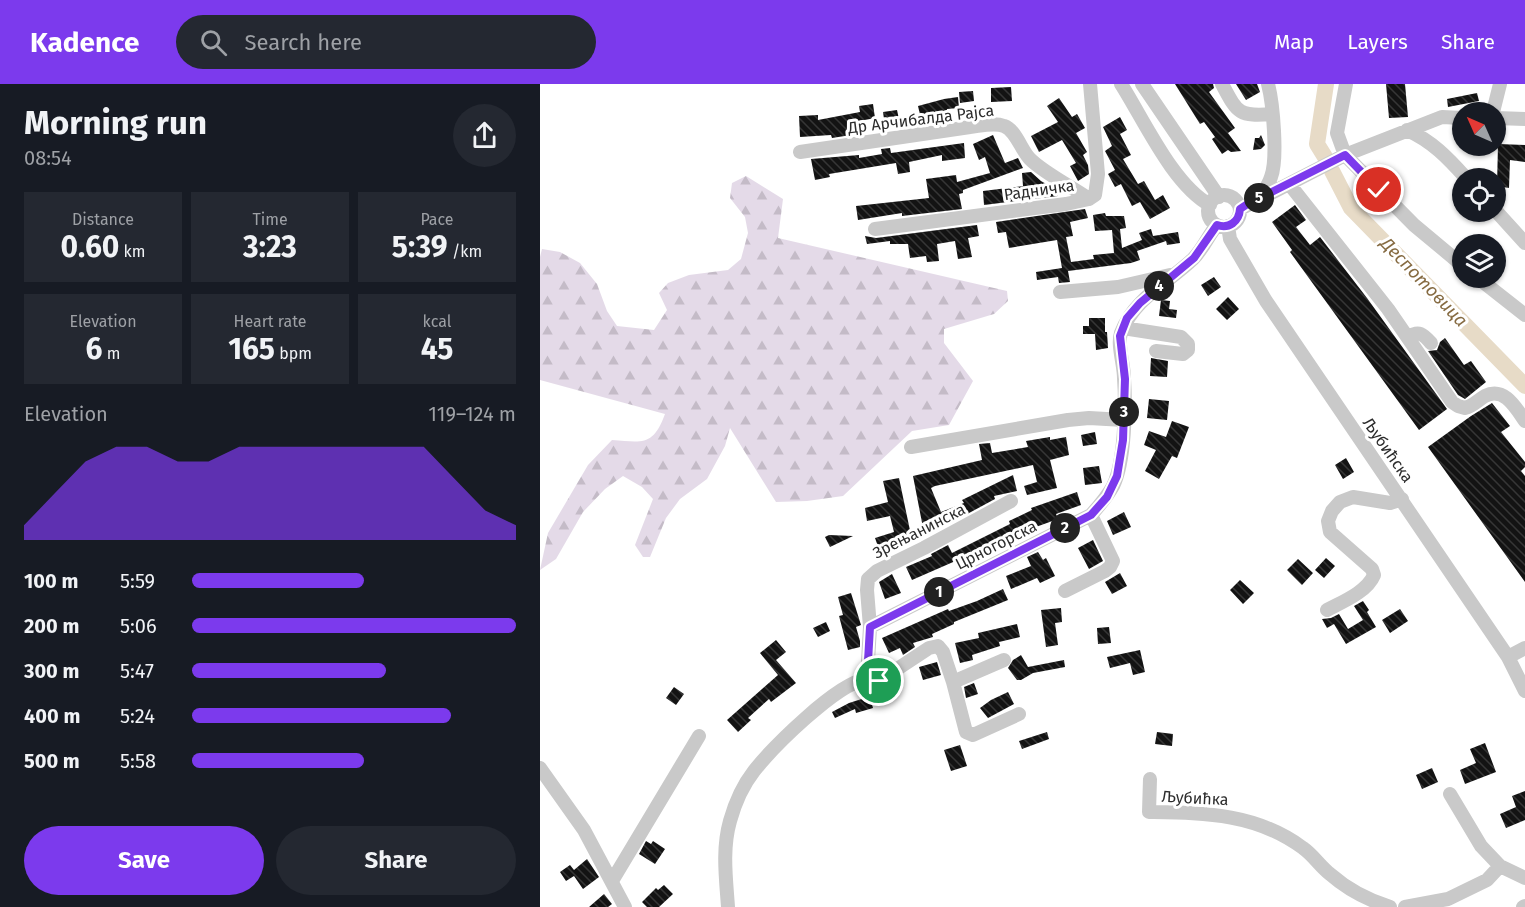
<!DOCTYPE html>
<html lang="en">
<head>
<meta charset="utf-8">
<style>
  body { margin:0; font-family:"Fira Sans",sans-serif; background:#242831; color:#f1f3f6; height:100vh; display:flex; flex-direction:column; font-size:22px; white-space:nowrap }
  * { box-sizing:border-box; margin:0 }
  p { font-size:20px; color:#9ea1a6 }
  .icon { flex:none; width:33px; height:33px; fill:none; stroke:currentColor; stroke-width:2; stroke-linecap:round; stroke-linejoin:round }
  .map { position:relative; flex:1; overflow:hidden }
  .sheet { display:flex; flex-direction:column; background:#171b24; width:540px }
  .sheet>* { flex:none }
  .needle { width:39px; rotate:315deg }
  .controls { position:absolute; left:912px; top:18px; display:grid; gap:12px }
  .controls a { display:grid; place-items:center; width:54px; height:54px; border-radius:50%; background:#171b24; box-shadow:0 2px 4px #0004; font-size:30px }
  .pin { position:absolute; display:grid; place-items:center; width:51px; height:51px; color:#fff; margin:-26px; border:3px solid #fff; border-radius:50%; box-shadow:0 2px 6px #0007 }
  .km { position:absolute; width:30px; height:30px; margin:-15px; border-radius:50%; background:#222; color:#fff; font-size:16px; line-height:30px; text-align:center }
  .round { display:grid; place-items:center; flex:none; width:63px; height:63px; border-radius:32px; background:#242831 }
  .overview { display:flex; align-items:center; justify-content:space-between; height:102px; padding:0 24px }
  h1 { font-size:33px; font-weight:700; line-height:45px }
  .stats { display:grid; grid-template-columns:repeat(3,1fr); gap:9px; height:102px; padding:6px 24px }
  .stats div { display:grid; align-content:center; border-radius:0px; background:#242831; text-align:center }
  .stats b { font-size:30px; font-weight:700 }
  .stats small { font-size:16px; font-weight:400 }
  .stats p { font-size:16px }
  .chart { height:168px; padding:12px 24px }
  .chart p { display:flex; justify-content:space-between }
  .chart svg { width:100%; height:108px; margin-top:6px; fill:#7c3aed; opacity:.7 }
  .primary-button { display:flex; gap:12px; margin-top:auto; padding:12px 24px }
  .primary-button a { flex:1; height:69px; border-radius:36px; background:#7c3aed; color:#fff; font-size:24px; font-weight:700; line-height:69px; text-align:center }
  .primary-button a+a { background:#242831; color:#f1f3f6 }
  ul { padding:0 24px; list-style:none; font-size:20px }
  li { display:grid; grid-template-columns:96px 72px 1fr; align-items:center; height:45px }
  li i { height:15px; border-radius:8px; background:#7c3aed }
  header { display:flex; align-items:center; gap:36px; box-sizing:border-box; height:84px; padding:0 30px; background:#7c3aed; color:#fff }
  header strong { font-size:28px }
  nav { display:flex; gap:33px; margin-inline-start:auto; font-size:21px }
  .search { width:420px; height:54px; background:#242831; display:flex; align-items:center; gap:15px; box-sizing:border-box; padding:0 21px; border-radius:33px; color:#9ea1a6; font-size:22px }
  main { display:flex; flex:1; min-height:0 }
  .map>svg:first-child { display:block }
</style>
</head>
<body>
<header>
<strong>Kadence</strong>
<div class="search"><svg class="icon" aria-label="search" viewBox="0 0 24 24"><circle cx="10" cy="10" r="6"/><path d="M15 15l6 6"/></svg>Search here</div>
<nav><a>Map</a><a>Layers</a><a>Share</a></nav>
</header>
<main>
<section class="sheet">
<div class="overview"><div><h1>Morning run</h1><p>08:54</p></div><a class="round"><svg class="icon" aria-label="share" viewBox="0 0 24 24"><path d="M12 15V3M7 8l5-5 5 5M5 13v7h14v-7"/></svg></a></div>
<div class="stats">
<div><p>Distance</p><b>0.60<small> km</small></b></div>
<div><p>Time</p><b>3:23</b></div>
<div><p>Pace</p><b>5:39<small> /km</small></b></div>
</div>
<div class="stats">
<div><p>Elevation</p><b>6<small> m</small></b></div>
<div><p>Heart rate</p><b>165<small> bpm</small></b></div>
<div><p>kcal</p><b>45</b></div>
</div>
<div class="chart"><p><span>Elevation</span>119–124 m</p>
<svg viewBox="0 0 160 44" preserveAspectRatio="none"><path d="M0 44V38L10 25L20 12L30 6L40 6L50 12L60 12L70 6L80 6L90 6L100 6L110 6L120 6L130 6L140 19L150 32L160 38V44z"/></svg>
</div>
<ul>
<li><b>100 m</b>5:59<i style="width:53%"></i></li>
<li><b>200 m</b>5:06<i style="width:100%"></i></li>
<li><b>300 m</b>5:47<i style="width:60%"></i></li>
<li><b>400 m</b>5:24<i style="width:80%"></i></li>
<li><b>500 m</b>5:58<i style="width:53%"></i></li>
</ul>
<div class="primary-button"><a>Save</a><a>Share</a></div>
</section>
<div class="map">
<svg width="985" height="823" viewBox="0 0 985 823">
  <defs>
    <pattern id="forest-firs" width="22" height="20" patternUnits="userSpaceOnUse" patternTransform="scale(1.5)"><rect width="22" height="20" fill="#e4dae8"/><path d="M5 1l3.5 6h-7zM16 11l3.5 6h-7z" fill="#c4bbc7"/></pattern>
    <pattern id="building-back-hatch" width="6" height="6" patternUnits="userSpaceOnUse" patternTransform="scale(1.5)"><rect width="6" height="6" fill="#131313"/><path d="M-1 5l2 2M0 0l6 6M5-1l2 2" fill="none" stroke="#363636"/></pattern>
  </defs>
  <rect width="100%" height="100%" fill="#fff"/>
  <path fill="url(#forest-firs)" d="M206,92L243,115L238,154L467,207L468,217L454,230L404,245V259L433,297L409,341L372,347L303,412L267,417L236,418L190,344L185,362L167,395L140,415L126,434L110,473H103L95,461L113,415L102,403L83,392L65,405L43,428L16,475L0,486L8,449L48,381L72,356C102,358 113,363 125,330L0,296V173L2,165L20,168L40,179L57,200L67,227L77,242L114,246L127,226L119,209L128,199L149,191L188,186L201,175L208,149L205,133L190,114L192,99Z"/>
  <g fill="none" stroke-linecap="round" stroke-linejoin="round">
    <path stroke="#e7dbc7" stroke-width="16" d="M785,73L777,60L786,0
      M792,87L811,124L985,302"/>
  </g>
  <path fill="url(#building-back-hatch)" d="M635,0H673L674,4L669,8L695,44L688,49L701,67L691,68L688,66L682,70L672,55L675,53L664,38L660,40Z
    M696,0H717L720,8L706,16Z
    M846,0H865L868,33L849,34Z
    M471,3L472,17L451,18V4Z
    M433,7L434,17L420,19L419,8Z
    M937,9L939,17L908,23L907,15Z
    M418,13L419,24L407,25L408,37L400,38L399,31L381,35L378,22L404,15Z
    M519,14L532,33L537,30L545,44L536,49L547,68L543,71L548,81L549,90L538,97L530,82L536,79L522,56L499,68L491,52L518,38L507,22Z
    M333,20L335,34L309,39L311,51L292,54L291,51L260,53L259,32L278,31V36L320,28L319,22Z
    M357,26L360,40L345,42L343,28Z
    M580,33L587,46L580,50L591,71L583,75L598,100L604,97L615,116L623,111L630,124L610,135L600,118L592,122L581,100L575,103L568,90L575,86L565,67L572,62L563,43Z
    M453,51L465,79L478,74L483,84L423,106V109L419,110L422,125L362,132V129L318,136L316,122L389,114L386,95L416,91L417,98L450,89L445,73L439,76L433,60Z
    M721,51L725,61L721,65L713,66L715,54H719Z
    M424,59L425,74L402,77V71L369,78L370,88L358,90L356,79L289,90L290,93L275,96L271,75L319,71V74L342,70L341,65L350,64L351,69Z
    M958,60L985,61V78L970,76L969,104L957,102Z
    M491,88L501,97L517,106L518,112L444,121L443,107L483,102L482,89Z
    M755,121L766,136L756,143L770,161L780,153L827,214L907,325L879,346L750,168L752,166L732,138Z
    M545,125L548,134L530,138L533,152L526,153L531,178L554,175L553,171L574,169L572,146L555,147L553,131L565,129L566,132H584L586,144L580,145L582,164L602,156L599,149L611,145L613,152L638,148L640,159L627,161L626,157L597,167L600,176L591,179L528,187L530,198L519,199L518,193L497,196L496,188L522,184L517,156L469,164L466,148L458,149L456,138Z
    M437,141L439,152L428,154L432,173L418,175L415,157L397,160L399,177L387,178L386,172L370,174L368,160H350V157L327,160L325,152L336,154Z
    M674,193L681,203L668,212L661,201Z
    M688,213L699,225L687,236L676,225Z
    M621,216L630,217L629,225L637,226L636,234L619,232Z
    M549,234H565V248H567L568,264L556,266L555,250H543V242H549Z
    M905,254L924,281L931,277L946,298L925,315L918,311L888,267L897,266L900,258Z
    M611,274L628,277L627,293L610,292Z
    M609,315L629,317L627,336L607,334Z
    M952,319L970,342L961,348L985,378V383L981,387L985,392V498L888,363L931,332Z
    M632,337L649,343L637,374L632,372L619,395L605,387L616,366L604,361L609,347L626,353Z
    M555,348L557,360L543,362L541,351Z
    M510,353V356L526,353L529,371L510,376L517,404L487,411L484,402L497,398L493,381L395,402L391,404L401,428L424,419L422,416L473,391L477,407L454,412L455,415L418,435L394,442L395,444L384,449L373,392L442,376L439,360L450,359L452,369L488,363L486,357Z
    M806,374L814,388L803,395L795,381Z
    M559,382L562,399L545,401L543,384Z
    M359,394L372,456L352,461L353,463L340,468L335,454L354,448L350,432L327,437L325,424L348,418L343,397Z
    M537,408L541,421L516,430L518,435L493,444L494,448L446,469L445,467L422,479L420,475L372,496L366,483L392,472L391,470L408,461L412,469L470,440L469,437L492,426L491,424Z
    M584,428L591,443L573,451L567,437Z
    M289,451L313,452L290,463L285,453Z
    M553,456L563,477L549,485L538,464Z
    M498,468L503,476L506,474L515,492L500,499L497,494L471,505L466,492L491,482L487,473Z
    M786,474L795,482L784,494L775,486Z
    M758,475L773,489L762,501L747,486Z
    M580,489L587,502L572,510L565,498Z
    M352,490L361,509L345,515L339,498Z
    M700,496L714,509L703,520L690,506Z
    M463,505L468,516L414,538V540L392,550L393,553L373,559L375,563L363,571L360,564L349,569L342,554L408,525L409,527L437,517Z
    M311,509L321,541L316,543L320,557V563L308,566L299,532L303,531L298,513Z
    M823,517L829,526L827,528L836,543L806,560L794,540L787,544L782,535L791,534L799,530L808,545L823,536L814,522Z
    M521,524L522,538L515,539L518,561L506,563L501,526Z
    M860,525L868,537L850,549L842,536Z
    M286,538L290,547L278,553L273,544Z
    M477,540L480,553L459,558L460,562L432,571L433,576L420,579L415,559L439,554L438,549Z
    M569,543L571,559L558,560L557,544Z
    M236,556L246,568L236,576L256,599L231,618L229,615L208,634L211,636L198,648L187,636L238,591L220,569Z
    M600,566L605,588L593,591L590,579L570,584L567,573Z
    M481,571L488,583L524,576L525,583L493,589L481,596H477L468,584L473,576Z
    M397,578L401,591L383,596L379,583Z
    M434,599L438,610L426,614L424,603Z
    M134,603L144,610L136,621L126,614Z
    M468,608L474,620L448,634L440,624L451,616Z
    M328,613H330L333,624L316,629L315,625L295,634L292,628L309,619Z
    M507,648L509,655L482,665L479,657Z
    M617,648L633,650L632,662L615,660Z
    M945,659L956,688L925,700L920,686L936,679L930,665Z
    M420,661L427,682L411,687L404,666Z
    M892,684L898,698L882,705L876,691Z
    M985,707V736L966,744L960,730L976,723L972,712Z
    M106,757L111,760L113,757L125,765L115,780L99,770Z
    M47,775L59,793L43,805L34,792L26,797L20,788L30,781L34,786Z
    M124,801L133,810L119,823H107L102,818L116,804L118,806Z
    M64,810L72,820L68,823H49Z"/>
  <g fill="none" stroke-linecap="round" stroke-linejoin="round">
    <path stroke="#c9c9c9" stroke-width="14" d="M581,0C604,36 633,101 670,121
      M602,0L679,113
      M682,0C697,28 698,33 732,30
      M806,0L797,49L805,71L902,33L922,34
      M953,28L960,0
      M956,34L985,35
      M867,46C892,57 908,74 926,94
      M260,68L430,43C440,42 454,38 464,42C476,46 481,66 490,75C504,89 532,103 549,115
      M750,101L848,225L912,318L918,322L925,324C933,322 938,316 945,312C964,302 976,324 985,337
      M668 127a16 16 0 1 1 32 0a16 16 0 1 1-32 0Z
      M720,114C724,107 729,100 731,93C738,75 733,19 728,0
      M700,125L805,71L874,141L922,181
      M956,127L985,159
      M688,142L690,155L726,217L968,573L985,607
      M335,145L526,120L549,115L555,111L558,90L550,0
      M938,194L985,231
      M520,208L578,203L630,191
      M583,244L641,253L648,260V266L643,270L616,267
      M868,253C879,246 883,250 891,259
      M371,363L528,336L549,334L584,336
      M525,507L565,487L570,483L573,477L551,431
      M787,526C802,518 827,508 834,491L832,485L790,448L788,437L792,427L800,418L813,413L850,419L862,415
      M330,543L551,431C559,422 567,413 573,402C585,378 586,322 584,294C584,280 577,261 581,249C594,214 628,199 653,175C663,165 668,152 677,141
      M968,573L985,564
      M327,594L330,543L327,506L328,495L337,487L384,464L471,417
      M413,598L426,648L433,651L479,630
      M0,684L44,746L85,823
      M610,695L609,728C664,729 716,729 763,764C773,771 780,782 790,790C807,805 828,816 850,823
      M910,710L941,762L960,782L985,794
      M72,797L159,652
      M188,823C186,794 182,765 190,737C195,719 203,701 214,687C233,663 296,600 326,595C330,594 335,596 339,597L389,564L398,562L403,568L413,598L464,576
      M865,823L908,815L947,796L960,782
      M983,823L985,822"/>
  </g>
  <g fill="none" stroke-linecap="round" stroke-linejoin="round">
    <g stroke="#fff" stroke-width="12">
      <path id="route" d="M339,597L327,594L330,543L551,431L567,413L577,392L583,356L585,295L580,252L587,234L600,219L654,174L677,141C689,145 699,138 700,125L706,121L805,71L839,106"/>
    </g>
    <use href="#route" stroke="#7c3aed" stroke-width="8"/>
  </g>
  <g text-anchor="middle" dominant-baseline="central" stroke-width="6" stroke-linejoin="round" paint-order="stroke">
    <g font-size="16" fill="#2c2c2c" stroke="#fff">
      <text transform="translate(381 35) rotate(-7)">Др Арчибалда Рајса</text>
      <text transform="translate(499 106) rotate(-8)">Радничка</text>
      <text transform="translate(848 366) rotate(55)">Љубићска</text>
      <text transform="translate(379 447) rotate(-27)">Зрењанинска</text>
      <text transform="translate(456 461) rotate(-27)">Црногорска</text>
      <text transform="translate(655 714) rotate(3)">Љубићка</text>
    </g>
    <g font-size="18" font-style="italic" fill="#866b42" stroke="#fff">
      <text transform="translate(884 198) rotate(46)">Деспотовица</text>
    </g>
  </g>
</svg>
<div class="controls">
<a><svg class="needle" viewBox="-14 -14 28 28"><path d="M0-13l5 13h-10z" fill="#e53935"/><path d="M0 13l5-13h-10z" fill="#9ea1a6"/></svg></a>
<a><svg class="icon" aria-label="locate" viewBox="0 0 24 24"><circle cx="12" cy="12" r="6"/><path d="M12 2v4M12 18v4M2 12h4M18 12h4"/></svg></a>
<a><svg class="icon" aria-label="layers" viewBox="0 0 24 24"><path d="M12 4l9 5-9 5-9-5zM3 14l9 5 9-5"/></svg></a>
</div>
<div class="pin" style="left:339px;top:597px;background:#1e9e55"><svg class="icon" aria-label="arrive" viewBox="0 0 24 24"><path d="M6 21V4h12l-3 4 3 4H6"/></svg></div>
<div class="pin" style="left:839px;top:106px;background:#d93025"><svg class="icon" aria-label="check" viewBox="0 0 24 24"><path d="M5 12l5 5 9-10"/></svg></div>
<b class="km" style="left:399px;top:508px">1</b>
<b class="km" style="left:525px;top:444px">2</b>
<b class="km" style="left:584px;top:328px">3</b>
<b class="km" style="left:619px;top:202px">4</b>
<b class="km" style="left:719px;top:114px">5</b>
</div>
</main>
</body>
</html>
